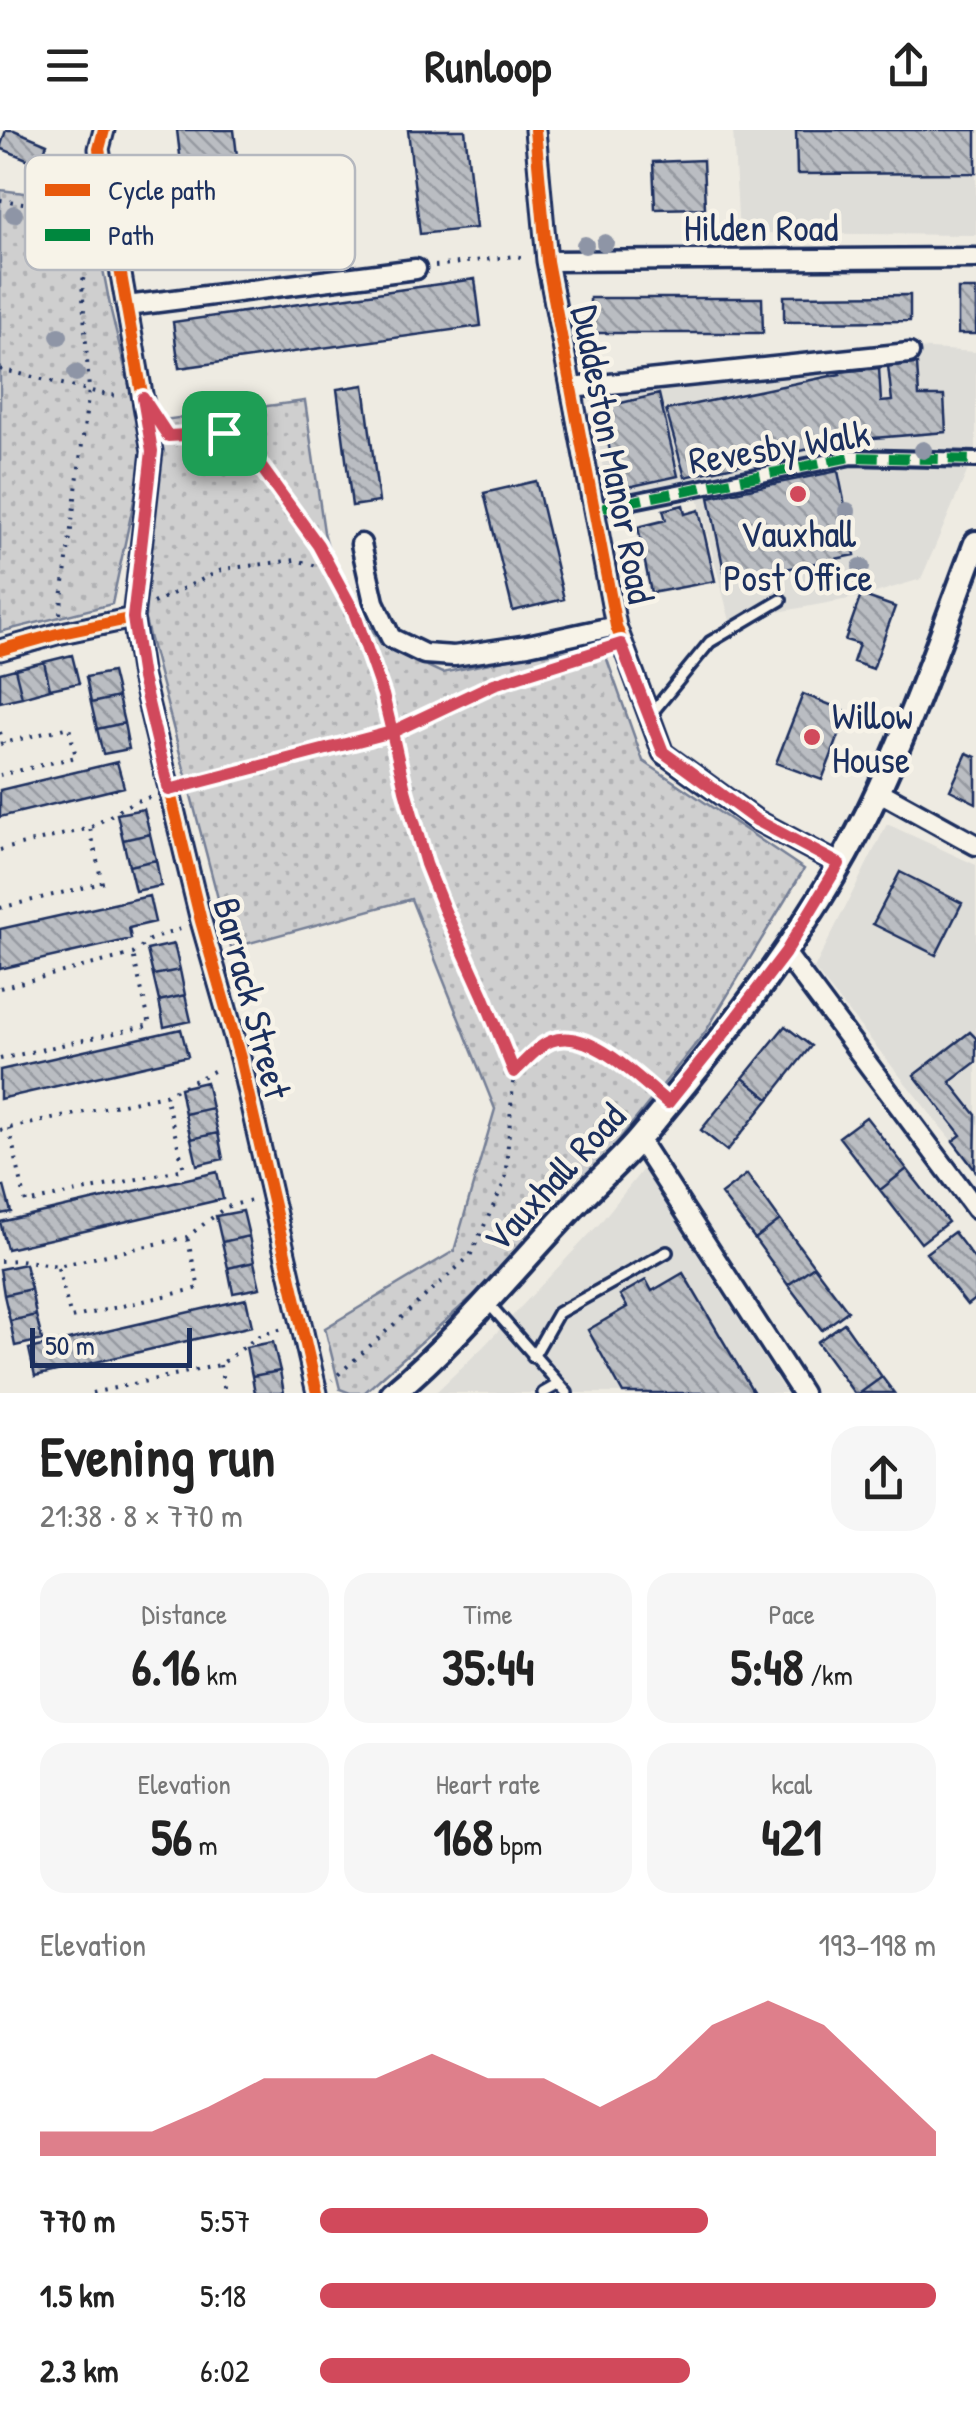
<!DOCTYPE html>
<html lang="en">
<head>
<meta charset="utf-8">
<style>
  body { margin:0; font-family:"Patrick Hand",sans-serif; background:#f6f6f6; color:#222; height:100vh; display:flex; flex-direction:column; font-size:38px; white-space:nowrap }
  * { box-sizing:border-box; margin:0 }
  p { font-size:32px; color:#767676 }
  .icon { flex:none; width:55px; height:55px; fill:none; stroke:currentColor; stroke-width:2; stroke-linecap:round; stroke-linejoin:round }
  .map { position:relative; height:1263px; overflow:hidden }
  .sheet { display:flex; flex-direction:column; background:#fff; flex:1 }
  .sheet>* { flex:none }
  .scale { position:absolute; left:30px; bottom:25px; width:162px; box-sizing:border-box; padding-left:10px; border:5px solid #1b2f5e; border-top:0; font-size:28px; line-height:35px; white-space:nowrap; color:#1b2f5e; -webkit-text-stroke:8px #f7f3e8; paint-order:stroke }
  .pin { position:absolute; display:grid; place-items:center; width:85px; height:85px; color:#fff; margin:-42px; border-radius:20px; box-shadow:0 5px 15px #0006 }
  .round { display:grid; place-items:center; flex:none; width:105px; height:105px; border-radius:30px; background:#f6f6f6 }
  .head { display:flex; align-items:center; justify-content:space-between; height:170px; padding:0 40px }
  h1 { font-size:55px; font-weight:700; line-height:75px }
  .metrics { display:grid; grid-template-columns:repeat(3,1fr); gap:15px; height:170px; padding:10px 40px }
  .metrics div { display:grid; align-content:center; border-radius:25px; background:#f6f6f6; text-align:center }
  .metrics b { font-size:50px; font-weight:700 }
  .metrics small { font-size:28px; font-weight:400 }
  .metrics p { font-size:28px }
  .chart { height:280px; padding:20px 40px }
  .chart p { display:flex; justify-content:space-between }
  .chart svg { width:100%; height:180px; margin-top:10px; fill:#d1495b; opacity:.7 }
  ul { padding:0 40px; list-style:none; font-size:32px }
  li { display:grid; grid-template-columns:160px 120px 1fr; align-items:center; height:75px }
  li i { height:25px; border-radius:12px; background:#d1495b }
  header { display:flex; justify-content:space-between; align-items:center; height:130px; padding:0 40px; background:#fff; font-size:45px; font-weight:700 }
  .map>svg:first-child { display:block }
</style>
</head>
<body>
<header><svg class="icon" aria-label="menu" viewBox="0 0 24 24"><path d="M4 6h16M4 12h16M4 18h16"/></svg>Runloop<svg class="icon" aria-label="share" viewBox="0 0 24 24"><path d="M12 15V3M7 8l5-5 5 5M5 13v7h14v-7"/></svg></header>
<div class="map">
<svg width="976" height="1263" viewBox="0 0 976 1263">
  <defs>
    <pattern id="park-dots" width="8" height="8" patternUnits="userSpaceOnUse" patternTransform="scale(2.5)"><rect width="8" height="8" fill="#cfcfcf"/><path d="M2 2h.1M6 6h.1" fill="none" stroke="#b1b2b4" stroke-width="1.8" stroke-linecap="round"/></pattern>
    <pattern id="building-back-hatch" width="6" height="6" patternUnits="userSpaceOnUse" patternTransform="scale(2.5)"><rect width="6" height="6" fill="#babdc2"/><path d="M-1 5l2 2M0 0l6 6M5-1l2 2" fill="none" stroke="#969aa1"/></pattern>
  </defs>
  <rect width="100%" height="100%" fill="#eeebe2"/>
  <filter id="ink" filterUnits="userSpaceOnUse"><feTurbulence type="fractalNoise" baseFrequency=".01" numOctaves="2"/><feDisplacementMap in="SourceGraphic" scale="20" xChannelSelector="R" yChannelSelector="G"/><feConvolveMatrix kernelMatrix="1 2 1 2 8 2 1 2 1" color-interpolation-filters="sRGB"/></filter>
  <g filter="url(#ink)">
    <path fill="#deddd8" d="M733,0H976V105L739,103Z
      M885,216L976,222V321L921,449L865,466L730,491L697,364L611,385L589,258Z
      M887,694L976,735V1041L814,839Z
      M643,1039L786,1263H435L483,1217L600,1093Z"/>
    <path fill="url(#park-dots)" stroke="#757f96" stroke-width="2.5" d="M0,60L90,71L111,181L145,319L112,474L0,502Z
      M305,271L324,402L334,440L382,515L442,543L528,525L603,518L643,631L804,739L706,901L575,1065L481,1159L364,1263H350L340,1259L325,1198L454,1121L495,979L411,769L231,818L141,475L163,290Z"/>
    <path fill="url(#building-back-hatch)" stroke="#1b2f5e" stroke-width="2.5" d="M6,0H14L47,14L39,34L0,18Z
      M177,0H234L247,111L191,117Z
      M408,0H465L476,98L420,104Z
      M796,0H976V43L797,44Z
      M703,30L705,78L655,79L653,32Z
      M475,149L481,196L179,238L173,192Z
      M958,159H976V204H958Z
      M910,165V191L784,192V166Z
      M590,168H762L763,203H590Z
      M917,234L919,266H944L946,302L849,310L685,347L666,280L840,244L839,242L879,238L881,272L892,271L888,236Z
      M364,255L379,372L352,376L337,259Z
      M659,264L678,346L619,359L600,278Z
      M838,341L855,425L726,451L709,367Z
      M536,351L564,469L513,481L484,363Z
      M683,375L685,384L699,380L715,451L651,463L638,397L666,390L663,380Z
      M861,465L895,477L873,539L853,532L859,514L845,510Z
      M72,525L79,553L50,559L44,532Z
      M44,532L50,559L22,567L15,539Z
      M15,539L22,567L0,572V543Z
      M112,542L118,567L91,573L86,547Z
      M803,564L848,582L822,650L776,633Z
      M118,567L124,593L97,599L91,573Z
      M124,593L129,619L103,624L97,599Z
      M967,623L976,627V673L950,660Z
      M117,632L124,657L0,687V660Z
      M144,679L150,704L123,710L117,684Z
      M150,704L156,730L129,736L123,710Z
      M156,730L161,756L135,761L129,736Z
      M900,742L962,773L936,825L873,794Z
      M149,766L155,792L129,798L131,809L0,839V799Z
      M174,814L180,840L153,845L147,820Z
      M180,840L185,865L159,871L153,845Z
      M185,865L191,891L164,897L159,871Z
      M785,896L811,916L769,969L743,948Z
      M181,899L188,926L0,969V940Z
      M970,902L976,908V932L950,952L976,985L975,1040L953,1011L961,1005L914,945Z
      M743,948L769,969L727,1021L701,1000Z
      M206,952L212,978L185,984L180,958Z
      M212,978L218,1003L191,1009L185,984Z
      M866,987L907,1039L880,1060L839,1007Z
      M218,1003L223,1029L197,1035L191,1009Z
      M907,1039L948,1092L921,1113L880,1060Z
      M217,1042L223,1069L7,1119L0,1092Z
      M747,1044L780,1090L755,1109L721,1064Z
      M4,1056L11,1082L0,1084V1057Z
      M243,1081L249,1106L222,1112L216,1086Z
      M780,1090L814,1136L788,1155L755,1109Z
      M954,1102L976,1131V1168L967,1175L926,1123Z
      M249,1106L254,1132L228,1138L222,1112Z
      M254,1132L260,1158L233,1163L228,1138Z
      M25,1134L31,1159L4,1165L0,1139Z
      M814,1136L848,1181L822,1200L788,1155Z
      M683,1143L754,1263H623L588,1200L627,1177L620,1165L646,1150L652,1161Z
      M31,1159L36,1185L10,1191L4,1165Z
      M246,1169L252,1196L35,1246L29,1219Z
      M36,1185L42,1210L15,1216L10,1191Z
      M844,1193L882,1247L860,1263H854L817,1212Z
      M273,1212L280,1241L252,1246L246,1217Z
      M280,1241L284,1263H255L252,1246Z
      M882,1247L894,1263H860Z"/>
    <g fill="none" stroke-linecap="round" stroke-linejoin="round">
      <g stroke="#1b2f5e" stroke-width="16">
        <path id="service" d="M651,584L710,512L781,470
          M489,1174L567,1263
          M533,1227L558,1183L667,1122
          M543,1263L559,1254"/>
      </g>
      <g stroke="#1b2f5e" stroke-width="20">
        <path id="pedestrian" d="M594,379L851,327L976,330"/>
      </g>
      <g stroke="#1b2f5e" stroke-width="25">
        <path id="minor" d="M104,0L99,19L152,321L133,488L142,547L201,791L240,928L317,1263
          M535,0L547,131L616,496L663,623L756,690L839,734
          M547,131L976,128
          M127,176L416,139
          M571,258L909,223
          M361,414L374,472L391,508L424,524L454,526L528,515L616,496
          M0,520L57,504L133,488
          M878,661L976,715
          M785,823L976,1079
          M639,1010L802,1263"/>
      </g>
      <g stroke="#1b2f5e" stroke-width="30">
        <path id="secondary" d="M393,1263C461,1206 516,1137 577,1073C597,1051 621,1031 640,1008C729,903 822,784 879,659C916,579 945,495 976,413"/>
      </g>
      <path stroke="#1b2f5e" stroke-width="4" stroke-dasharray="2.5 8" stroke-linecap="butt" d="M0,70L91,82
        M435,136L515,126L525,128
        M0,239L108,265L123,266
        M331,440L354,482L383,565L405,660L427,733L443,779L483,865L514,941L505,1051L470,1126L332,1250
        M153,473L224,439L296,430L331,440C317,412 252,311 223,303C211,300 181,306 168,305
        M60,484L89,260L82,152L96,118
        M0,602L3,613
        M0,614L69,597L76,627L0,645
        M187,655L392,603L493,554L591,523
        M0,720L90,698L133,672L150,667
        M0,778L102,753L90,698
        M0,858L133,824L149,810L183,798
        M0,929L150,895L133,824
        M515,940C526,931 538,916 552,911C587,898 627,939 653,960
        M9,998L26,1073L184,1039L165,965
        M0,1000L165,965L220,938
        M0,1131L20,1130L58,1136L187,1107L226,1077L255,1069
        M58,1138L71,1188L199,1158L187,1107
        M220,1235L225,1263
        M92,1263L220,1235L260,1205L283,1199"/>
      <use href="#service" stroke="#f7f3e8" stroke-width="9"/>
      <use href="#pedestrian" stroke="#f7f3e8" stroke-width="12"/>
      <use href="#minor" stroke="#f7f3e8" stroke-width="18"/>
      <use href="#secondary" stroke="#f7f3e8" stroke-width="22"/>
      <path stroke="#00873e" stroke-width="10" stroke-dasharray="20 10" stroke-linecap="butt" d="M594,379L851,327L976,330"/>
      <g stroke="#f7f3e8" stroke-width="19">
        <path id="cycleway" d="M104,0L99,19L152,321L133,488L142,547L201,791L240,928L317,1263
          M535,0L547,131L616,496L663,623L756,690L839,734
          M0,520L57,504L133,488"/>
      </g>
      <use href="#cycleway" stroke="#e8590c" stroke-width="12"/>
    </g>
    <g fill="#8e95a6">
      <circle cx="14" cy="84" r="9"/>
      <circle cx="605" cy="113" r="9"/>
      <circle cx="585" cy="115" r="9"/>
      <circle cx="59" cy="206" r="9"/>
      <circle cx="76" cy="243" r="9"/>
      <circle cx="923" cy="320" r="9"/>
      <circle cx="847" cy="381" r="9"/>
      <circle cx="861" cy="437" r="9"/>
    </g>
  </g>
  <g fill="none" stroke-linecap="round" stroke-linejoin="round" filter="url(#ink)">
    <g stroke="#fff" stroke-width="20">
      <path id="route" d="M224,303L168,306L143,268L152,321L133,488L142,548L169,660L392,602L405,660L426,734L444,779L483,865L514,942C525,932 538,916 551,911C589,896 640,950 668,973L722,906L785,823L839,734L756,690L663,622L621,514L494,554L392,602L383,565L354,482L318,415L254,327L224,303"/>
    </g>
    <use href="#route" stroke="#d1495b" stroke-width="12"/>
  </g>
  <g fill="#d1495b" stroke="#f7f3e8" stroke-width="4">
    <circle cx="798" cy="364" r="10"/>
    <circle cx="812" cy="607" r="10"/>
  </g>
  <g text-anchor="middle" dominant-baseline="central" stroke-width="9" stroke-linejoin="round" paint-order="stroke">
    <g font-size="38" fill="#1b2f5e" stroke="#f7f3e8">
      <text x="761" y="97">Hilden Road</text>
      <text transform="translate(779 316) rotate(-9)">Revesby Walk</text>
      <text transform="translate(614 324) rotate(79)">Duddeston Manor Road</text>
      <text transform="translate(253 868) rotate(75)">Barrack Street</text>
      <text transform="translate(554 1047) rotate(-47)">Vauxhall Road</text>
    </g>
    <g font-size="38" fill="#1b2f5e" stroke="#f7f3e8">
      <text x="798" y="403">Vauxhall<tspan x="798" dy="44">Post Office</tspan></text>
      <text x="832" y="585" text-anchor="start">Willow<tspan x="832" dy="44">House</tspan></text>
    </g>
  </g>
  <rect x="25" y="25" width="330" height="115" rx="15" fill="#f7f3e8" stroke="#b5b8bf" stroke-width="2.5"/>
  <rect x="45" y="54" width="45" height="12" fill="#e8590c"/>
  <rect x="45" y="99" width="45" height="12" fill="#00873e"/>
  <g font-size="28" fill="#1b2f5e">
    <text x="108" y="70">Cycle path</text>
    <text x="108" y="115">Path</text>
  </g>
</svg>
<div class="scale">50 m</div>
<div class="pin" style="left:224px;top:303px;background:#1e9e55"><svg class="icon" aria-label="arrive" viewBox="0 0 24 24"><path d="M6 21V4h12l-3 4 3 4H6"/></svg></div>
</div>
<section class="sheet">
<div class="head"><div><h1>Evening run</h1><p>21:38 · 8 × 770 m</p></div><a class="round"><svg class="icon" aria-label="share" viewBox="0 0 24 24"><path d="M12 15V3M7 8l5-5 5 5M5 13v7h14v-7"/></svg></a></div>
<div class="metrics">
<div><p>Distance</p><b>6.16<small> km</small></b></div>
<div><p>Time</p><b>35:44</b></div>
<div><p>Pace</p><b>5:48<small> /km</small></b></div>
</div>
<div class="metrics">
<div><p>Elevation</p><b>56<small> m</small></b></div>
<div><p>Heart rate</p><b>168<small> bpm</small></b></div>
<div><p>kcal</p><b>421</b></div>
</div>
<div class="chart"><p><span>Elevation</span>193–198 m</p>
<svg viewBox="0 0 160 44" preserveAspectRatio="none"><path d="M0 44V38L10 38L20 38L30 32L40 25L50 25L60 25L70 19L80 25L90 25L100 32L110 25L120 12L130 6L140 12L150 25L160 38V44z"/></svg>
</div>
<ul>
<li><b>770 m</b>5:57<i style="width:63%"></i></li>
<li><b>1.5 km</b>5:18<i style="width:100%"></i></li>
<li><b>2.3 km</b>6:02<i style="width:60%"></i></li>
</ul>
</section>
</body>
</html>
